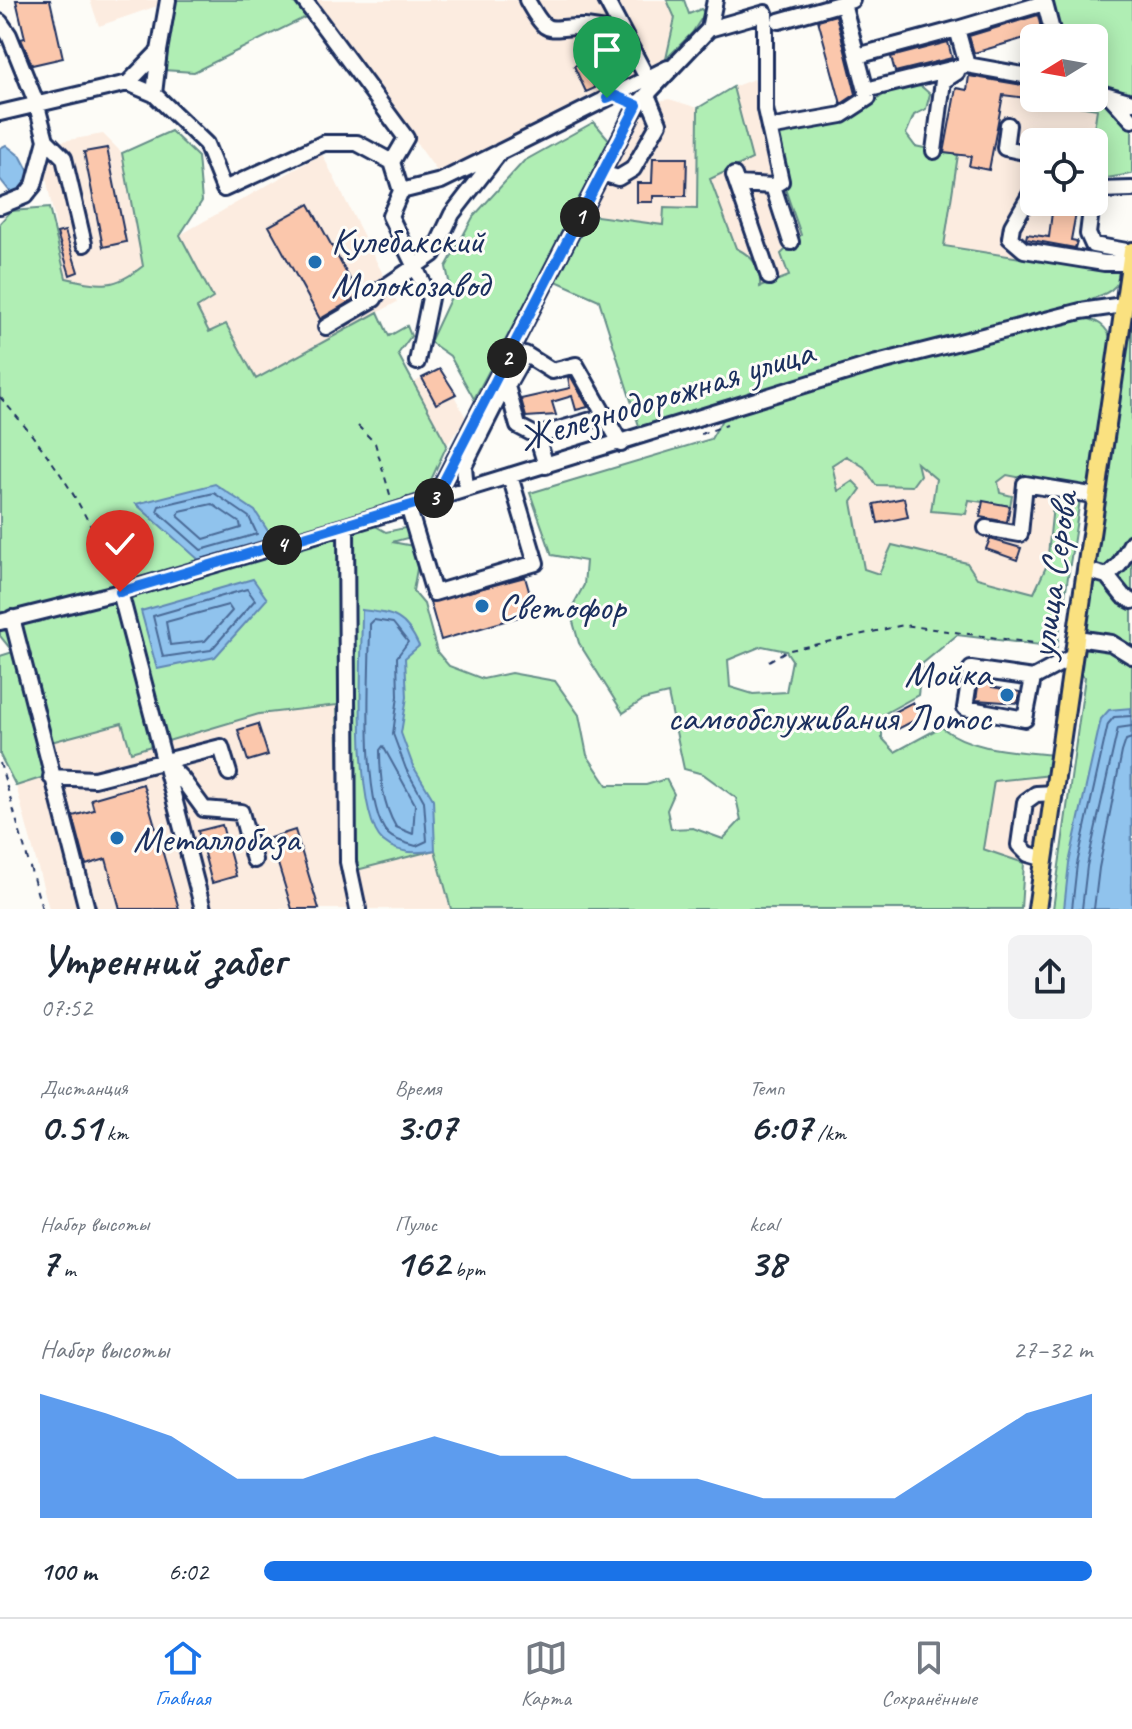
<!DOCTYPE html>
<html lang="ru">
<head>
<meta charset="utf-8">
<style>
  body { margin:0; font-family:Caveat,sans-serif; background:#f2f2f3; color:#1f2937; height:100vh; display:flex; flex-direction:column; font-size:30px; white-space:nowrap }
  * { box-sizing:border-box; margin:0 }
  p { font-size:26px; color:#747a83 }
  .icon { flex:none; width:44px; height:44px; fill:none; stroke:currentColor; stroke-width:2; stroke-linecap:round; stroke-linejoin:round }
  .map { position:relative; height:909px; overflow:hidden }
  .details { display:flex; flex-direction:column; background:#fff; flex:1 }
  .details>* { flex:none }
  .needle { width:52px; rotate:259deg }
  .fabs { position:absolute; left:1020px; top:24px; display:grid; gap:16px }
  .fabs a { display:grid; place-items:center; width:88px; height:88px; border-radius:12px; background:#fff; box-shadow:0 4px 20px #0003; font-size:40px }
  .pin { position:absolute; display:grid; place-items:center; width:68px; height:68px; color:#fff; margin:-82px -34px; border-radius:50% 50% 50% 0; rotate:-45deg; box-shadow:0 0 8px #0007 }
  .pin .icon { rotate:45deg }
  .km { position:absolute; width:40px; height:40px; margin:-20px; border-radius:50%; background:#222; color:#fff; font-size:22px; line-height:40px; text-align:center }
  .round { display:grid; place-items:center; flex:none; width:84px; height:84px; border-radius:12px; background:#f2f2f3 }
  .overview { display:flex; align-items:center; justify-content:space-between; height:136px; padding:0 40px }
  h1 { font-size:44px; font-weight:600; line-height:60px }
  .figures { display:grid; grid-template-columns:repeat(3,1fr); gap:12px; height:136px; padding:8px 40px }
  .figures div { display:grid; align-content:center }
  .figures b { font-size:40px; font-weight:600 }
  .figures small { font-size:22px; font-weight:400 }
  .figures p { font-size:22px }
  .chart { height:224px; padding:16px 40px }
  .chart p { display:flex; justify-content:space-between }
  .chart svg { width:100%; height:144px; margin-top:8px; fill:#1a73e8; opacity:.7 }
  ul { padding:0 40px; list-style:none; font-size:26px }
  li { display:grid; grid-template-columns:128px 96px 1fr; align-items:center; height:60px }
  li i { height:20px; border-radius:10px; background:#1a73e8 }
  .tabs { display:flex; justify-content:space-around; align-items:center; height:112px; border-top:2px solid #e0e1e3; background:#fff; font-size:22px; color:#747a83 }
  .tabs a { display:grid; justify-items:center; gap:4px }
  .tabs .selected { color:#1a73e8 }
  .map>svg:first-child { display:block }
</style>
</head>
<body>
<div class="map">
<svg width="1132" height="909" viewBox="0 0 1132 909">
  <rect width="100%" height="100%" fill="#fdfcf7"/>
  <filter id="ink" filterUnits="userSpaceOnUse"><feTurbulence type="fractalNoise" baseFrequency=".0125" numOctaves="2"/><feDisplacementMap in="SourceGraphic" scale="16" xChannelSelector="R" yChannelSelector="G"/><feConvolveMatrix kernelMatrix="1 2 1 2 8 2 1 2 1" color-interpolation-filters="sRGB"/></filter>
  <g filter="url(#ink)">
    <path fill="#fcece0" d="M90,0H161L163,4L99,26Z
      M313,0H666L675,17L666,59L652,70L439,174Z
      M754,79L801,235L789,276L760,288L751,256L736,248L710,179L752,159L733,87Z
      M967,90L1098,109L1092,142H1034V202H1083L1077,207L1071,240L1077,241L1073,266L944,246Z
      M669,99L698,108L697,209L663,225L581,214L637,105Z
      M103,134L122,153L141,240L143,266L121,283H87L66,278L43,162L57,142Z
      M322,154L397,302L256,380L227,325L209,333L197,307L213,298L180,235Z
      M440,369L466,418L447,445L413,383Z
      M1063,387L1042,622L788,619L799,426Z
      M338,705L341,873L435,850L451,909H49L16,786L44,777L36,746L123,723L132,752L259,714Z
      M1051,775L1038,868L983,850L994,781Z"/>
    <path fill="#b0eeb4" stroke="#668e89" stroke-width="2" fill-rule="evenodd" d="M175,0H292L306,17L194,72L163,70Z
      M667,0H684L689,14L701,9L705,13L692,33L666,59L675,18Z
      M1044,0H1132V174L1094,180L1092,142L1097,109L1035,99L1094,98V38H1053Z
      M909,84L922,87L930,94L926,109L914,115L906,134L915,146L958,155L944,246L1072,266L1073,263L1124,266C1120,294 1099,296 1076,304L640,429L599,300L556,281L590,215L663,225L664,208L697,209L698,108L733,87L752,159L710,179L736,248C755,258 761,267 760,287L789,276L781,254L801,235C792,206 771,163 780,132L872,103L895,86Z
      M594,122L611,142L474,399L450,356L430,342L452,295L446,267L473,217L524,161Z
      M171,131L198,157L202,201L180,235L213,298L197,308L209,332L226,324L256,379L378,312L389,336L407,326L411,336L398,354L447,445L426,491L362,513L365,520L386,532L409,527L415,536L392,542L413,546L419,558L413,591L424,604L437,652L449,666L483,679L511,673L555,681L579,715L587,755L607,785H646L666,779L674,794L667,810L671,829L693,828L723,839L741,820L736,798L703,774L684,769L668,694L643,700L623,713L579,643L570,611L584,585L586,561L552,555L530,493L711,439L723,418L874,369L1080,317C1097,320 1107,325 1112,342L1092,492L1007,475L998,482L1000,493L1012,496L1010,506L969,500L966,514L931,511L936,479L917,463L920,475L912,486L876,485L864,467L846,456L832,465L838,491L853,481L861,489L852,502L864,569L879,574L892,545L967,563L977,578L1034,593L1047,565L1054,495L1080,500L1057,647L957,635L922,664L918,695L882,715V738L895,752L941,727C972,751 1015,751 1053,755L1051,775L994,781L983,849L1024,863L1021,909H451L435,850L341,874L337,705L259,714L131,752L122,723L36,746L44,777L16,786L0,755V656L13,652L0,636V223L11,211L49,208L66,278C102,286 114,289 143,266L122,153ZM762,646L786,651L792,660L786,692L753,694L730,687L728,660Z
      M1132,285V909H1053L1085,677L1078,674Z"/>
    <path fill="#90c3ed" stroke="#6188b4" stroke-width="2" d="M6,145L21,157L29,172L24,190L12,194L0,179V148Z
      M215,484L255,511L273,539L199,560L136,504Z
      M253,579L267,599L215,657L157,669L141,611Z
      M362,610C394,614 405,615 419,646L405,658L407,697L401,733L413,766L433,799L435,850C417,854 398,854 383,841C352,814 362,654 362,610Z
      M1131,708L1132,909H1064L1069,863L1101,719L1109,710Z"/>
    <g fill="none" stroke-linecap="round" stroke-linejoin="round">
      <path stroke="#4a6a97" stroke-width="2" d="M214,493L249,517L257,534L201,550L157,511L159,506Z
        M212,504L240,523L241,528L204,539L178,516L180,511Z
        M247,589L255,600L211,650L163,657L153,616Z
        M228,605L232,611L205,641L170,645L166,622Z
        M374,620L393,623L408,642L397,657L398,696L393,734L406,769L424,801L427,841L416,846C408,844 394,840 388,834C360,806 370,666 370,624Z
        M383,746L415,804L413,834L396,827C382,803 380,776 380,750Z
        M1072,909L1077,864L1108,724L1114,717L1132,716
        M1082,909L1087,866L1118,728L1132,726
        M1094,909L1099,868L1122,752L1126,740L1132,738"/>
    </g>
    <path fill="#fbc7ac" stroke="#1b2f5e" stroke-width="2" d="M16,0H50L63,58L32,65L21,39L25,38Z
      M836,15L856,94L841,104L818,20Z
      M1038,15L1042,33L974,53L969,36Z
      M948,42L952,58L895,72L891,57Z
      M613,47L621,64L590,79L595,88L586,92L574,66Z
      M969,76L1034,87V99L1003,95L989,170L969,166L971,156L944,153L956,88L967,90Z
      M107,148L126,242L103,247L84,152Z
      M653,158H687L686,196H653V202H637V183H652Z
      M309,204L359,296L320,319L269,226Z
      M1053,204L1077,207L1071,240L1077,241L1075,248L1026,239L1027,234L1049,237Z
      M65,231L78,272L70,275L57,233Z
      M440,369L456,394L436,404L422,378Z
      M568,377H571L588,407L576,410L572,396L552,402L556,415L526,417L521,399L570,388Z
      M904,498L908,517L878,523L874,504Z
      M983,501L1010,506L1007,522L980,517Z
      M990,539L1021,548L1017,560L986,549Z
      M525,577L535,612L441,640L430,602Z
      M979,680L993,682L992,687L1020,692L1018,703L976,700Z
      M913,702L921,717L898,729L890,714Z
      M258,724L268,755L248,761L238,730Z
      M143,784L179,909H120L106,859L86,865L73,816L94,810L91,799Z
      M222,825L236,876L212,883L198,831Z
      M295,830L319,909H292L270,838Z"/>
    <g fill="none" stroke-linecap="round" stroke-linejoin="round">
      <g stroke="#1b2f5e" stroke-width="20">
        <path id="minor" d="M304,0L406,138L392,162L401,191L441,181L496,154
          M527,0C549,40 547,26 584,27C597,28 611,31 623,33
          M606,0L647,78
          M1044,0L1054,38
          M779,21L843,3
          M0,22L9,35L36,102L46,140L64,158L84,244
          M709,29L765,13V109L781,181L773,186L738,184
          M957,29L1044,3
          M857,56L957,29L967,65
          M128,83L159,51L168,0
          M866,90L967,65L1034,77
          M1094,91L1132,102
          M154,94L159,51
          M1110,96L1132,120
          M0,113L128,83L154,94L206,144L224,189L324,143H357L392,162
          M1008,125L1005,148L1034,154
          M769,128L842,115L868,98L843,3L852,0
          M934,151L943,81L957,72
          M602,173L618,178L633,169L659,123L647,95
          M734,175L769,277
          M773,186L791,242
          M1034,188L1012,226L1010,238L1024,250L1104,263H1132
          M401,191L390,216L430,298L417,362
          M1094,196L1099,190L1132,189
          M1092,202L1088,234L1093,245L1132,252
          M0,206L25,196L34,185L46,140
          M326,327L374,299L379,291L433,254L452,214L500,152L668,68
          M605,416L576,365L552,371L525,354L507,386L518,426L537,436L605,416L621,444
          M537,436L546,466
          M466,489L464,466L505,385
          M435,498L637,105L709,29L715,0
          M408,506L434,593L536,563L510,476
          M346,526L348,862L358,909
          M986,528L1020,534L1025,484L1097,496
          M1086,570L1107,576L1119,565L1132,542
          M1107,576L1123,596L1132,601
          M120,592L203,909
          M12,618L87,909
          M0,622L120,592L346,526L873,364L1081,311L1123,305
          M1077,638L1111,643L1132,656
          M1033,678L1025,719L965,708L971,669L1033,678L1074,656
          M163,760L182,779L204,809L241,812L254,860
          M51,777L94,779L221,747L229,773
          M1045,859L1028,854L1019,845L1025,802L1036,794L1055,793"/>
      </g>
      <g stroke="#1b2f5e" stroke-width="22">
        <path id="major" d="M1037,909L1132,251"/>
      </g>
      <path stroke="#1b2f5e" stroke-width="2" stroke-dasharray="6 6" stroke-linecap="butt" d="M0,397C55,460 83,502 115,580
        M358,426L375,443L391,498
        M701,434L727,425
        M769,661L786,651L904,625L1062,647
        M0,763L42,909"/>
      <use href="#minor" stroke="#fdfcf7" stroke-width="14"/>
      <use href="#major" stroke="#fae180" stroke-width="16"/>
    </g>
  </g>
  <g fill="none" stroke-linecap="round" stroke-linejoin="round" filter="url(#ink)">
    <g stroke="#fff" stroke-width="16">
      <path id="route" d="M120,592L435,498L637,105L614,95L607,98"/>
    </g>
    <use href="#route" stroke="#1a73e8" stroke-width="10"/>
  </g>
  <g fill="#1f6fb2" stroke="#fdfcf7" stroke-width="3">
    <circle cx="315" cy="262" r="8"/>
    <circle cx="482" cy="606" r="8"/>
    <circle cx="1007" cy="695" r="8"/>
    <circle cx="117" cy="838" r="8"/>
  </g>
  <g text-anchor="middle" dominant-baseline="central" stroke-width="6" stroke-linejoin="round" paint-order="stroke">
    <g font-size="38" fill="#1b2f5e" stroke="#fdfcf7" text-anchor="start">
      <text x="331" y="240">Кулебакский<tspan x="331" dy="44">Молокозавод</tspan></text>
      <text x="498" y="606">Светофор</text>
      <text x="991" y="673" text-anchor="end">Мойка<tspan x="991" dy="44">самообслуживания Лотос</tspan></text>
      <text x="133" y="838">Металлобаза</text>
    </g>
    <g font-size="38" fill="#1b2f5e" stroke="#fdfcf7">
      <text transform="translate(666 395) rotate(-17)">Железнодорожная улица</text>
      <text transform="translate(1053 575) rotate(-82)">улица Серова</text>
    </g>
  </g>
</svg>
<div class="fabs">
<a><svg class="needle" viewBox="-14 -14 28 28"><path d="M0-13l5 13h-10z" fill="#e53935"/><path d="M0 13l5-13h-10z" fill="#747a83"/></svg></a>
<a><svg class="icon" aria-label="locate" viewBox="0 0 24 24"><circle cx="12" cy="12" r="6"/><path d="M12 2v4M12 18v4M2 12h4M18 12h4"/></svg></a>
</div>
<div class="pin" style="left:607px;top:98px;background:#1e9e55"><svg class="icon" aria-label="arrive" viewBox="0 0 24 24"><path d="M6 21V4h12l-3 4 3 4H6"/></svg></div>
<div class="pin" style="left:120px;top:592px;background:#d93025"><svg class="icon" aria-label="check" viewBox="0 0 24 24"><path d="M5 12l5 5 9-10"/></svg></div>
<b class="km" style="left:580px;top:217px">1</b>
<b class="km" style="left:507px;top:358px">2</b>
<b class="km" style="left:434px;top:498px">3</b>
<b class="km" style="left:282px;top:545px">4</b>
</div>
<section class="details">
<div class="overview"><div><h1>Утренний забег</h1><p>07:52</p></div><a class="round"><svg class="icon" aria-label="share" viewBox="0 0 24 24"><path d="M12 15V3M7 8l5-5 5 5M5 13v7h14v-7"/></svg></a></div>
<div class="figures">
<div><p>Дистанция</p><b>0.51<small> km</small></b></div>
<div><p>Время</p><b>3:07</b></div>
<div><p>Темп</p><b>6:07<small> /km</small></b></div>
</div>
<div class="figures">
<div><p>Набор высоты</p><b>7<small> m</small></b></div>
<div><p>Пульс</p><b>162<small> bpm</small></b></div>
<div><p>kcal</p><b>38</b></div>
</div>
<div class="chart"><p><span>Набор высоты</span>27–32 m</p>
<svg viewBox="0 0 160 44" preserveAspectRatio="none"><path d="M0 44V6L10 12L20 19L30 32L40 32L50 25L60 19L70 25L80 25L90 32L100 32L110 38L120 38L130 38L140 25L150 12L160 6V44z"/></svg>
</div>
<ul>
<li><b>100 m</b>6:02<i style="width:100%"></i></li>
</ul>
</section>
<nav class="tabs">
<a class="selected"><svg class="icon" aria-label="home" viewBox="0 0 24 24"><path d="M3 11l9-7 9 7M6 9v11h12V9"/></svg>Главная</a>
<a><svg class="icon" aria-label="map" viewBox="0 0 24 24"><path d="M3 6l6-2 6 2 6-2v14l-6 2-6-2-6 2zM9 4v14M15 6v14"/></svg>Карта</a>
<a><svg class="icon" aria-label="saved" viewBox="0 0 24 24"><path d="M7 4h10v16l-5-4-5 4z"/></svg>Сохранённые</a>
</nav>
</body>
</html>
